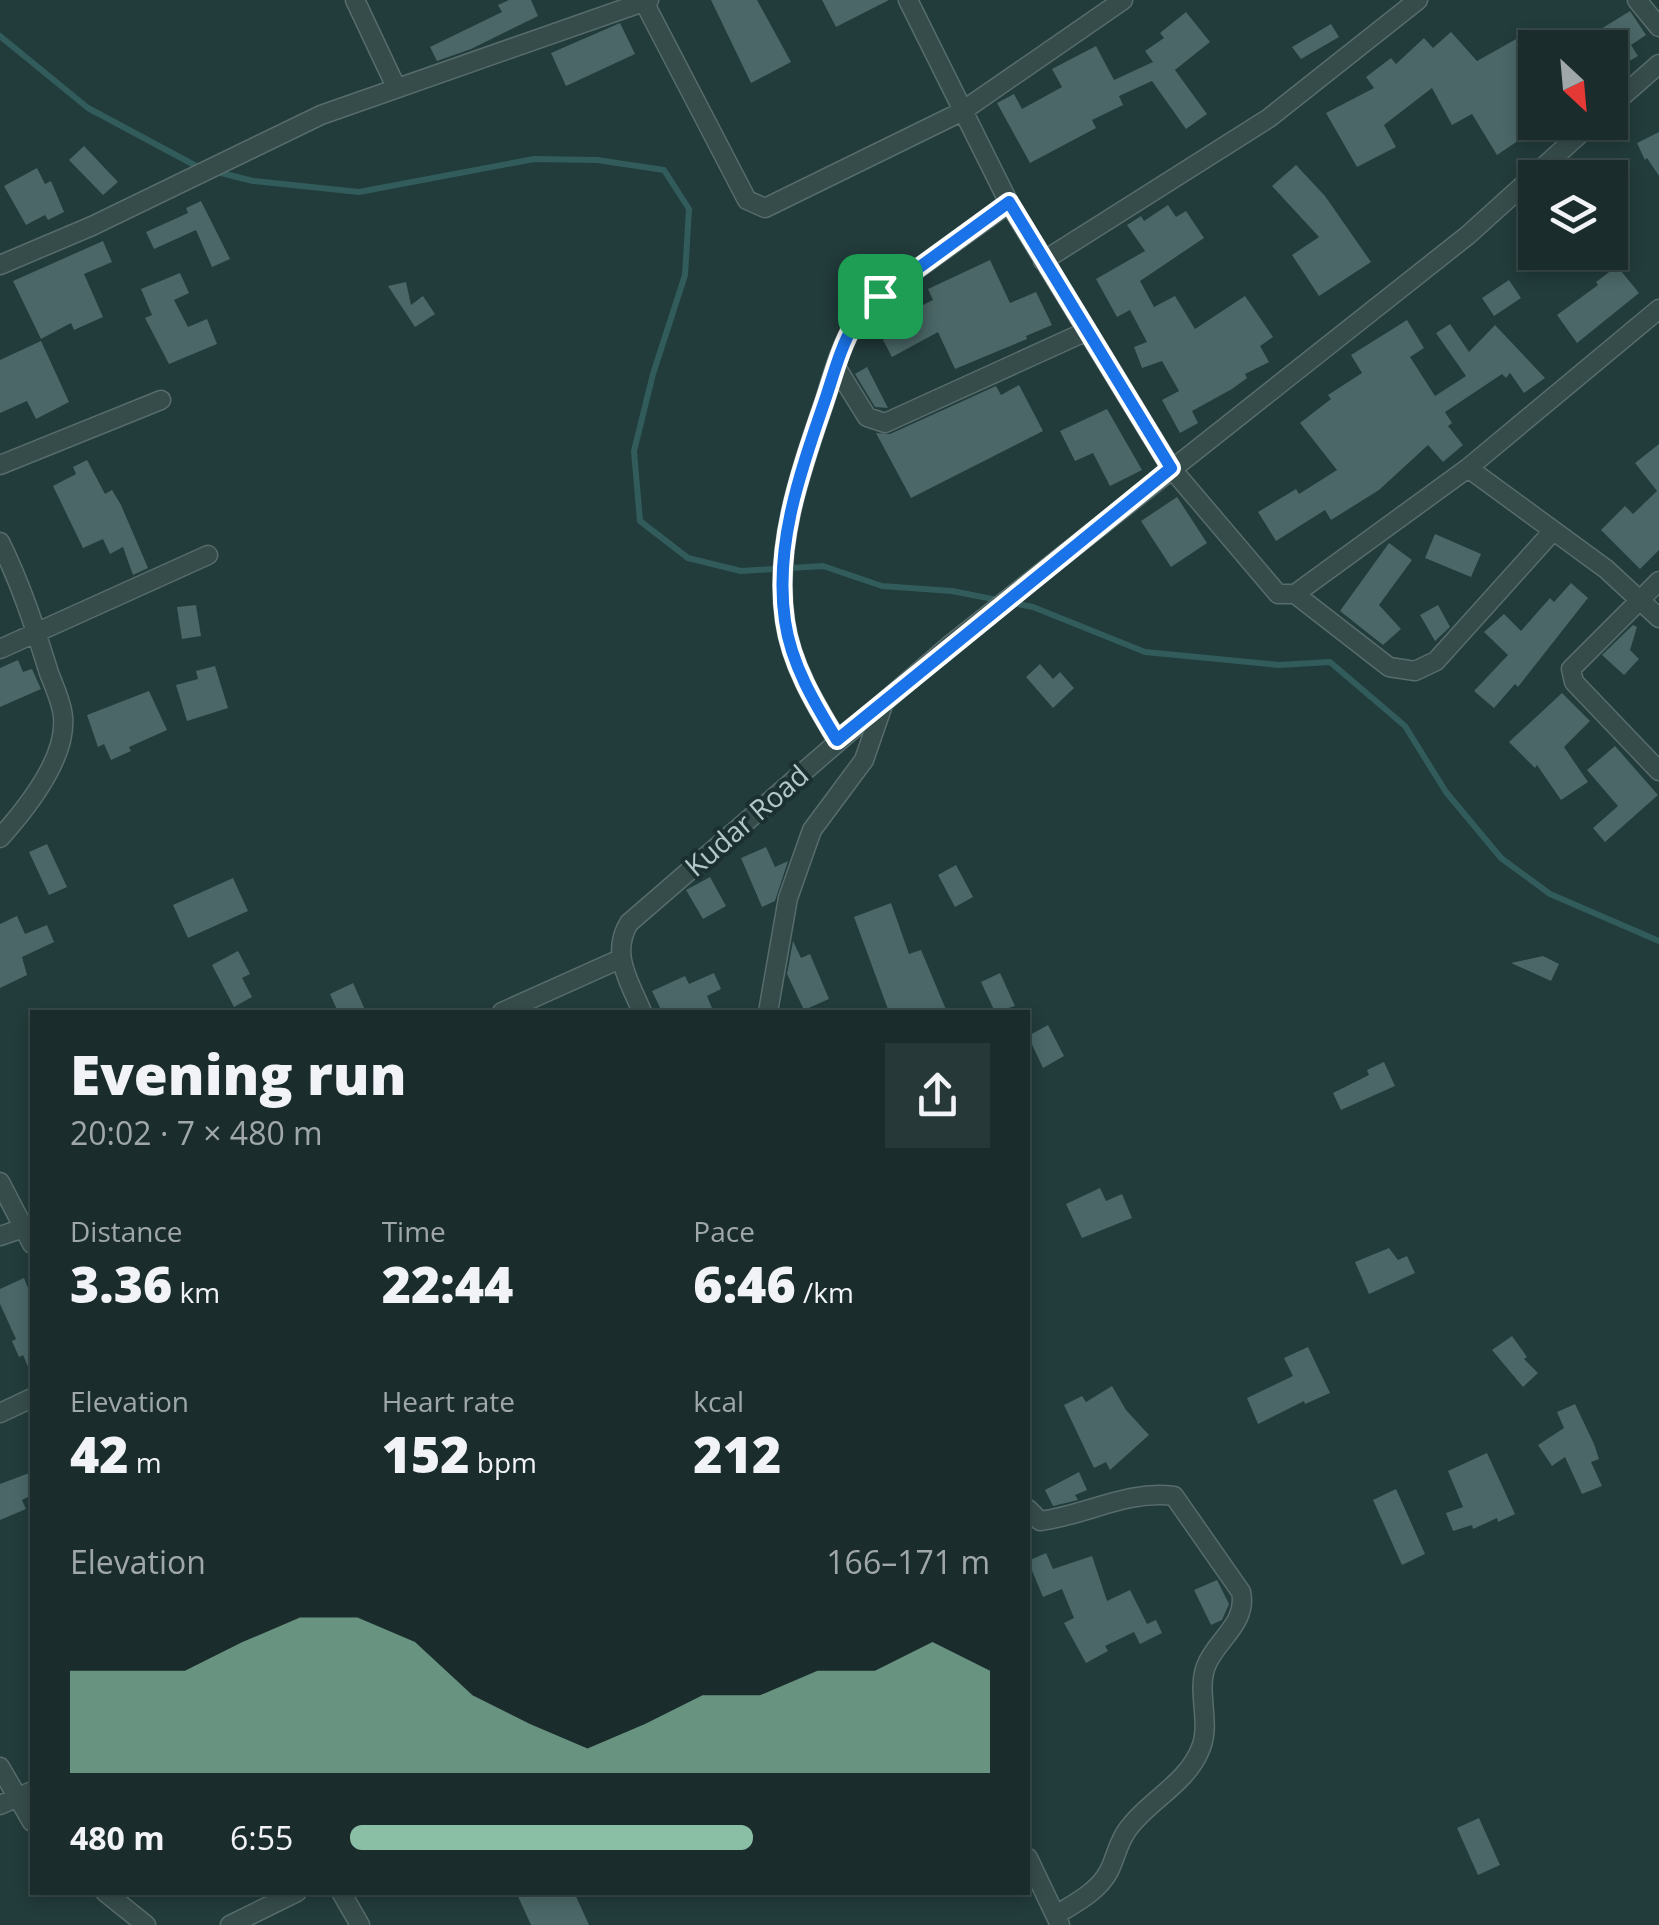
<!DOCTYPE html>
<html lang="en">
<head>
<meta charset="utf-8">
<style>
  body { margin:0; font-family:"Open Sans",sans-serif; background:#273838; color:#f1f3f6; height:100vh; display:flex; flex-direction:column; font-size:38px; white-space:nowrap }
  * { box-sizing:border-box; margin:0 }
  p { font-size:32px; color:#9fa7a9 }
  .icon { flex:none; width:55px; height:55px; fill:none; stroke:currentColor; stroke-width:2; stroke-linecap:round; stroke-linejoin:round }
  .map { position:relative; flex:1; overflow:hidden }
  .panel { position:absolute; left:30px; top:1010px; width:1000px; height:885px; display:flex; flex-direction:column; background:#1a2c2c; border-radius:0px; box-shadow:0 5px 15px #0003,0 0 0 2px #384848 }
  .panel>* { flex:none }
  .needle { width:65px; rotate:154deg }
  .tools { position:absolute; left:1518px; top:30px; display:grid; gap:20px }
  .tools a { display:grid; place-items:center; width:110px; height:110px; border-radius:0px; background:#1a2c2c; box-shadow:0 5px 15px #0003,0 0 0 2px #384848; font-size:50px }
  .pin { position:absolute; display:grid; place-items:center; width:85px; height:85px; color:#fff; margin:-42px; border-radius:20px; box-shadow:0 5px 15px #0006 }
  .round { display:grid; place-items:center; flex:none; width:105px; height:105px; border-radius:0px; background:#273838 }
  .summary { display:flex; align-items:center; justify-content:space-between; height:170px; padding:0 40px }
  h1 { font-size:55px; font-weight:800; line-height:75px }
  .stats { display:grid; grid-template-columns:repeat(3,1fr); gap:15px; height:170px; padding:10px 40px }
  .stats div { display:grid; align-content:center }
  .stats b { font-size:50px; font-weight:800 }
  .stats small { font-size:28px; font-weight:400 }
  .stats p { font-size:28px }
  .chart { height:280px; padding:20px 40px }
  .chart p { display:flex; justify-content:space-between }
  .chart svg { width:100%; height:180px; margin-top:10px; fill:#8abfa5; opacity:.7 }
  ul { padding:0 40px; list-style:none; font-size:32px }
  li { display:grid; grid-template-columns:160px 120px 1fr; align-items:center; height:75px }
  li i { height:25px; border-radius:12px; background:#8abfa5 }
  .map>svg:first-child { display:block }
</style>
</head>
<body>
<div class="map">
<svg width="1659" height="1925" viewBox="0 0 1659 1925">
  <rect width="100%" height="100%" fill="#223b3b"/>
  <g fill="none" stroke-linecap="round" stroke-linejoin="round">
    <path stroke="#315c5b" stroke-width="6" d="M0,36L88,108L200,168
      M217,172L253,181L359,192L534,159L597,160L664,170L689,209L685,275L653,374L634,451L640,521L688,558L741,571L823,566L882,586L952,591L1033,607L1145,652L1279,665L1330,662L1405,726L1446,792L1501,858L1550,894L1659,941"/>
  </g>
  <path fill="#4b6767" d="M509,0H531L538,16L471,49L437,61L430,47L502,12L498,5Z
    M711,0H757L791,62L751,83Z
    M822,0H889L836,27Z
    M1630,11L1646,35L1631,45L1638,56L1624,64L1601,29Z
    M1186,12L1210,42L1175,70L1207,114L1186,129L1152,81L1119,96L1123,105L1092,120L1096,128L1030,163L997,103L1014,94L1022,109L1062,87L1052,69L1096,46L1114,80L1153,62L1145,51L1164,38L1160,33Z
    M620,23L635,54L566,86L551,53Z
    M1331,24L1339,37L1301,59L1292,47Z
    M1451,32L1477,61L1527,33L1535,46V68L1527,73L1535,89L1534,130L1497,155L1472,114L1452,125L1432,88L1384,125L1396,147L1357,167L1326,113L1374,88L1366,77L1391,58L1396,64L1424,38L1433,48Z
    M1659,132V176L1647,158L1645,160L1637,143Z
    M84,146L118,182L103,195L69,160Z
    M1296,165L1325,196L1371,262L1319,296L1292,255L1319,237L1272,186Z
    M37,168L45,184L51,181L64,212L48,220L45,215L26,225L4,186Z
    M201,201L230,259L212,267L196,230L154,249L146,232L188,213L186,208Z
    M1168,205L1176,217L1186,211L1204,238L1140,281L1154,307L1175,296L1195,329L1245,296L1273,337L1260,346L1269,362L1245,374L1247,378L1232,389L1192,411L1198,423L1180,433L1162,400L1179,391L1162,361L1142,368L1134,347L1147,342L1130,310L1117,317L1096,279L1145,251L1127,225L1141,216L1144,221Z
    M103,241L112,262L84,274L103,317L74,330L71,323L41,339L13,281Z
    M990,260L1010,303L1036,292L1052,325L1026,336L1027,339L955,369L938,332L892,357L883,340L888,336L877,316L897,299L905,314L933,300L928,289Z
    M1617,266L1639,293L1577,343L1557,315L1598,285L1596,282Z
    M180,273L189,293L174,300L188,327L207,319L217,344L169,364L145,318L152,315L141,289Z
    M1509,280L1521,298L1494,316L1482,298Z
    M406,282L411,305L423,296L435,314L415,327L388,286Z
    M1407,320L1424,348L1410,357L1435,396L1466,376L1436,333L1450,324L1469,352L1495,325L1545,378L1524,393L1510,373L1506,378L1502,374L1445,412L1452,423L1448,426L1463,445L1443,462L1428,445L1379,490L1331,520L1325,510L1276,541L1258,512L1296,489L1299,494L1337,470L1300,423L1331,399L1328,395L1362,373L1351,355Z
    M41,341L69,402L36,419L27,401L0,413V360Z
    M867,367L888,408L875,407L855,374Z
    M1019,385L1043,431L911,498L876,433L890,434L996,386L1001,395Z
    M1107,409L1142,470L1110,486L1093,453L1075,461L1060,431Z
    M1659,444V550L1640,569L1601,530L1625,506L1633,514L1657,491L1635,463Z
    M87,460L105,494L112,490L121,505L148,568L133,575L123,547L110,554L103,539L83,548L53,486L76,474L73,467Z
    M1177,497L1207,543L1171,567L1141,521Z
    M1435,534L1481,554L1471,577L1425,558Z
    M1389,543L1412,560L1379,605L1401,629L1383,645L1340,611Z
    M1571,583L1588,598L1518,687L1515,684L1494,708L1474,691L1508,655L1484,632L1504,614L1521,631L1550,598L1554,602Z
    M196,605L201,636L182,639L177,607Z
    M1438,605L1450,627L1435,641L1420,615Z
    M1633,625L1637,627L1630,650L1639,659L1624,675L1602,655Z
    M18,660L23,672L32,669L41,689L0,707V668Z
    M1040,664L1053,679L1060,672L1074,688L1053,708L1026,677Z
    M215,666L228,708L187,721L176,685L198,679L196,671Z
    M149,691L167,730L129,747L131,751L111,760L104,744L98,747L87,715Z
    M1562,693L1590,721L1564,747L1588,782L1561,800L1537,765L1535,768L1509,742Z
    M1615,746L1658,795L1605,842L1593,828L1618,806L1587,770Z
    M47,844L67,887L49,895L29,852Z
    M766,847L775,867L788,861L775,901L762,907L741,858Z
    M956,865L973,897L955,907L938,875Z
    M710,877L726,906L703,919L686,890Z
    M233,878L248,911L188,938L173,905Z
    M891,903L909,954L921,950L947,1012H889L854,917Z
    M17,916L25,934L47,925L54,942L22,957L27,975L0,988V924Z
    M793,941L801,958L810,954L829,999L804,1010L787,974Z
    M238,951L250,974L242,978L252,997L234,1007L212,965Z
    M1543,956L1559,964L1551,981L1511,963Z
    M714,973L721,989L707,996L712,1008L702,1012H662L652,991L685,976L689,984Z
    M1000,973L1015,1006L995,1012L981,982Z
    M353,983L366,1012H338L330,994Z
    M1048,1025L1064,1056L1043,1068L1028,1036Z
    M1384,1062L1395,1086L1341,1110L1333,1093L1369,1075L1367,1070Z
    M1100,1188L1106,1201L1122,1194L1132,1218L1082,1238L1066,1204Z
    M1389,1248L1398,1260L1407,1256L1415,1273L1369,1294L1355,1262Z
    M24,1278L32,1298V1376L23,1355L19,1357L12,1341L16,1339L0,1304V1289Z
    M1512,1336L1527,1357L1524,1359L1538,1373L1523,1387L1492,1350Z
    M1308,1347L1330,1393L1305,1404L1304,1401L1258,1424L1247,1398L1293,1376L1284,1358Z
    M1112,1386L1126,1410L1149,1435L1110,1470L1106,1462L1094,1468L1064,1405L1082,1396L1086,1402Z
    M1575,1404L1594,1444L1599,1459L1591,1462L1602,1486L1582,1494L1565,1457L1552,1466L1538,1445L1564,1428L1557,1412Z
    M1487,1453L1515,1514L1498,1522L1497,1518L1473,1529L1472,1525L1453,1531L1446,1513L1463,1507L1448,1471Z
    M32,1472V1495L22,1500L26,1509L0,1520V1484Z
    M1079,1472L1087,1490L1075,1495L1078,1500L1053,1506L1045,1490Z
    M1396,1489L1425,1554L1402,1565L1373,1500Z
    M1046,1553L1053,1569L1092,1556L1107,1601L1130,1590L1147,1624L1156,1620L1162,1633L1140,1644L1134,1632L1105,1646L1108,1651L1086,1663L1064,1623L1074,1618L1062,1589L1043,1597L1028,1561Z
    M1217,1580L1229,1604L1222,1620L1211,1625L1194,1590Z
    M1479,1818L1500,1865L1478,1875L1457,1828Z
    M516,1892H574L589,1925H531Z"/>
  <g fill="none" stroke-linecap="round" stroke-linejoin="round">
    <g stroke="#576c6c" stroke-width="21">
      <path id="minor" d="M355,0L396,87
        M643,0L747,200L765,208L961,112L1123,0
        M908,0L1009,203L1171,468L1278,594H1295L1468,468L1659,309
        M1637,0L1659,27
        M1610,107L1659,64
        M1043,261L1269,118L1418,0
        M0,265L92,226L321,115L649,0
        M836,367L867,417L885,423L1087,331
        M0,465L161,400
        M1468,468L1606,569L1659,618
        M0,542C21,584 35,628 49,673C54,686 62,703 63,717C67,758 26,809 0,838
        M1659,581L1571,669L1574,682L1659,771
        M1295,594L1389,667L1415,671L1436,661L1553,531
        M0,649L208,555
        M837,740C815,704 791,664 785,621C774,546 800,473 824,403C832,377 840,348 854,324C861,313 871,305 880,296L1009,203
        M502,1012L620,959
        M642,1012C630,982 610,954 629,923L950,645L1468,235L1593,122
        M768,1012L788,898L812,830L864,760L884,702
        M0,1182L32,1244
        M0,1236L32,1225
        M0,1413L32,1398
        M1028,1509L1040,1521C1087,1515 1126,1490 1174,1496L1241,1592C1248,1623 1216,1640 1206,1666C1196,1693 1212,1724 1200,1750C1186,1784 1148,1801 1128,1829C1118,1842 1116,1857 1109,1871C1098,1892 1075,1903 1056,1915
        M0,1767L32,1822
        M0,1805L32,1791
        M1028,1858L1060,1925
        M105,1892L146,1925
        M341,1892L360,1925
        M230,1925L297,1892"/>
    </g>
    <use href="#minor" stroke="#364c4b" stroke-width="18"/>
  </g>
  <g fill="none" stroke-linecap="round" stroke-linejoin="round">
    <g stroke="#fff" stroke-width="20">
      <path id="route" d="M1009,202L1171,468L837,740C815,704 791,664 785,621C774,546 800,473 824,403C833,377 840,348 854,324C861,313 871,305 880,296Z"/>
    </g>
    <use href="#route" stroke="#1a73e8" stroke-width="12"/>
  </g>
  <g text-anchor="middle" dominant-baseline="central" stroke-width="8" stroke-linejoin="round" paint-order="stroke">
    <g font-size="28" fill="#b2c7c7" stroke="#1b3030">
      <text transform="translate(746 820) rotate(-41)">Kudar Road</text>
    </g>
  </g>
</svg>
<div class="tools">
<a><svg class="needle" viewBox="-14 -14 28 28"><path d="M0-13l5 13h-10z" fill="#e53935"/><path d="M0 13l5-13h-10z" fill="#9fa7a9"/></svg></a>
<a><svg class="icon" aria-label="layers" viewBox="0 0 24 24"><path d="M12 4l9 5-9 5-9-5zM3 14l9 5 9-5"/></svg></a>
</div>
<div class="pin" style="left:880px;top:296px;background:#1e9e55"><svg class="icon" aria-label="arrive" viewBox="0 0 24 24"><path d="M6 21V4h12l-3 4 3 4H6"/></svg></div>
<section class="panel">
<div class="summary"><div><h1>Evening run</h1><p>20:02 · 7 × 480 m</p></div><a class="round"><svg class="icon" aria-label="share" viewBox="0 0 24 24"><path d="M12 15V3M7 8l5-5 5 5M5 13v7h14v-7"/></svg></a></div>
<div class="stats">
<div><p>Distance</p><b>3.36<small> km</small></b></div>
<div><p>Time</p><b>22:44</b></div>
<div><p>Pace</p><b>6:46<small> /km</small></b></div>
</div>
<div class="stats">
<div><p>Elevation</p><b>42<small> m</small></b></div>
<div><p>Heart rate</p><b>152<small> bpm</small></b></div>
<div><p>kcal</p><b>212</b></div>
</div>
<div class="chart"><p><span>Elevation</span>166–171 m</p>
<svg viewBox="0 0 160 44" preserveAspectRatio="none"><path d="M0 44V19L10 19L20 19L30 12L40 6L50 6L60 12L70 25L80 32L90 38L100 32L110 25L120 25L130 19L140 19L150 12L160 19V44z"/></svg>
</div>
<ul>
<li><b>480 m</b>6:55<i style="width:63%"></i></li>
</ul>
</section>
</div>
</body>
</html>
